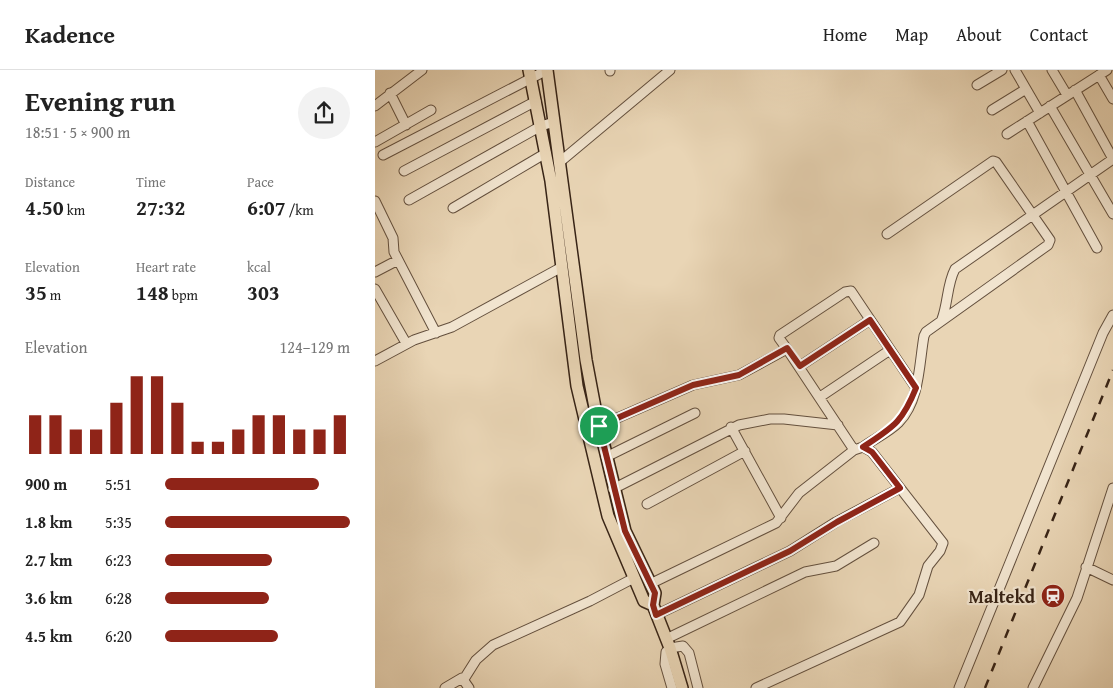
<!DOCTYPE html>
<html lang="en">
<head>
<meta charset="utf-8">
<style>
  body { margin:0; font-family:"Gentium Book Plus",serif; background:#f2f2f2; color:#222; height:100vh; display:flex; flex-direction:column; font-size:19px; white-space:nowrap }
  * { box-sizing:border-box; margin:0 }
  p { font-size:16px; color:#767676 }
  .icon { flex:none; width:28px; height:28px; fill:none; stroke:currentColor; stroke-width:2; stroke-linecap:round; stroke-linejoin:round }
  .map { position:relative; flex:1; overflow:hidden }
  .sheet { display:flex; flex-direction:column; background:#fff; width:375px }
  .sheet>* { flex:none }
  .pin { position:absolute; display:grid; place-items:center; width:42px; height:42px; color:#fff; margin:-21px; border:2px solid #fff; border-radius:50%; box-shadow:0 1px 5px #0007 }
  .round { display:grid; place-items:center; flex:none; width:52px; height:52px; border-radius:26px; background:#f2f2f2 }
  .overview { display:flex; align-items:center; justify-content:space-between; height:85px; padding:0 25px }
  h1 { font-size:28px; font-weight:600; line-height:38px }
  .stats { display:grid; grid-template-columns:repeat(3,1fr); gap:8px; height:85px; padding:5px 25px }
  .stats div { display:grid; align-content:center }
  .stats b { font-size:21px; font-weight:600 }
  .stats small { font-size:14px; font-weight:400 }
  .stats p { font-size:14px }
  .chart { height:140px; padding:10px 25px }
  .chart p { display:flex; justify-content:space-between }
  .chart svg { width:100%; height:90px; margin-top:5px; stroke:#8f2418; stroke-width:6 }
  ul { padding:0 25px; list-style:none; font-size:16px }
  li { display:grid; grid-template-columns:80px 60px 1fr; align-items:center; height:38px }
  li i { height:12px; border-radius:6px; background:#8f2418 }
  header { display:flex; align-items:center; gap:30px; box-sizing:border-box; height:70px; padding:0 25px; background:#fff; border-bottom:1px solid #e0e0e0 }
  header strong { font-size:24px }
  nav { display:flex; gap:28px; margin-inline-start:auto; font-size:18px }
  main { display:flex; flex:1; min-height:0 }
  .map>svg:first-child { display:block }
</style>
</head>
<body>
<header>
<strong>Kadence</strong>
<nav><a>Home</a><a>Map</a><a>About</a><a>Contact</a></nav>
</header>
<main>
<section class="sheet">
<div class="overview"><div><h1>Evening run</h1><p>18:51 · 5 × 900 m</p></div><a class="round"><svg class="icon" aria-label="share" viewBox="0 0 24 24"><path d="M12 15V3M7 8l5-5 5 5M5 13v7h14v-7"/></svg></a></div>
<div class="stats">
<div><p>Distance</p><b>4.50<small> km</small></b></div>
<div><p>Time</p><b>27:32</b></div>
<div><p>Pace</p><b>6:07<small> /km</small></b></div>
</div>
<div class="stats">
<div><p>Elevation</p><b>35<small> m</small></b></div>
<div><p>Heart rate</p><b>148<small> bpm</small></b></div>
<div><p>kcal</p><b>303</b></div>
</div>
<div class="chart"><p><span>Elevation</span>124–129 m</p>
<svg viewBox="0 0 160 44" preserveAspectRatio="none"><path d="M5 44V25M15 44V25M25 44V32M35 44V32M45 44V19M55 44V6M65 44V6M75 44V19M85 44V38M95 44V38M105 44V32M115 44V25M125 44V25M135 44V32M145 44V32M155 44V25"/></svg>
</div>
<ul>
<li><b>900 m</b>5:51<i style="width:83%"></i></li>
<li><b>1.8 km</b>5:35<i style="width:100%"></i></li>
<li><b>2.7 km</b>6:23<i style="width:58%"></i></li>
<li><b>3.6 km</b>6:28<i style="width:56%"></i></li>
<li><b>4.5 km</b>6:20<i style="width:61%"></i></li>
</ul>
</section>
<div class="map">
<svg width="738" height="618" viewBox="0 0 738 618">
  <rect width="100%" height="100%" fill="#e9d5b5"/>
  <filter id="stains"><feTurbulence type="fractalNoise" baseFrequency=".004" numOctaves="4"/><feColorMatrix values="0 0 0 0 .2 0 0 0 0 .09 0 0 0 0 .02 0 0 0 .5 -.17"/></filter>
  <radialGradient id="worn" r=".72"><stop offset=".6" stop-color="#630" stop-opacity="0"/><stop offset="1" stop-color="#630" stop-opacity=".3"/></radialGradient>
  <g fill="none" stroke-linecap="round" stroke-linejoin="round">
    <g stroke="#64503e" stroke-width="11">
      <path id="minor" d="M235,0V1
        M640,0L665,43
        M677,0L692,25
        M724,5L738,29
        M602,15L627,0
        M700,20L738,89
        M15,23L31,55
        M0,36L47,0
        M675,36L738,144
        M617,40L651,19
        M652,51L722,178
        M632,64L732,0
        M0,72L56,40
        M8,85L172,0
        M186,91L295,0
        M29,101L161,31
        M34,130L166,56L179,52
        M0,131L18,168L19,182L61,263
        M78,138L171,83
        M0,202L23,190
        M0,219L31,273
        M567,249C573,233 572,214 580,199L738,89
        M412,279L404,268L405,265L470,222L476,221L541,318
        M0,291L39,270L77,257L185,198
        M425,296L495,250
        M445,327L515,280
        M224,356L318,315L364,305L412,279L479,380
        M356,357L406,448
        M488,377C499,369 514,362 524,352C545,330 544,294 549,266L551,262L673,175L675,170L621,92L618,91L512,164
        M231,387L320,343
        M238,419L364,355L395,349H409L463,355
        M272,434L370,381
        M711,497L738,510
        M275,514L401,453L424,423L479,380L488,377L497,382L568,473L565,481L553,496L544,525L525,552L381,618
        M281,545L415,481L461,452L525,418
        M291,569L430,502L461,496L499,473
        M89,609L101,590L118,575L215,531L259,508
        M70,618L87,608L94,618
        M297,618L290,594L291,582L295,578L308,576L314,583L323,618
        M584,618L728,263L738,245
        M658,618L702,528L738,418"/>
    </g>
    <g stroke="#382416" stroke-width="14">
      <path id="major" d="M154,0L176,111L202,316L233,446L269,531L278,535
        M172,0L211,290L221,343L250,461L280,523L278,535L295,578L307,618"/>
    </g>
    <use href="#minor" stroke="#f1e4cf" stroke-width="9"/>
    <use href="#major" stroke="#e9d5b5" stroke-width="11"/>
    <path stroke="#382416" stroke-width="2.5" stroke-dasharray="9 9" stroke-linecap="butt" d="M610,618L738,300"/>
  </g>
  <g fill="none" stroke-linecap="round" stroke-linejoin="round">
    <g stroke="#fff" stroke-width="10">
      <path id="route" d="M495,250L541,318C527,353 518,357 488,377L497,382L525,418L462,452L415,481L281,545L278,535L280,523L250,461L224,356L318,315L364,305L412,278L425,296Z"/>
    </g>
    <use href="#route" stroke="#8f2418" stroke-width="6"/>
  </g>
  <defs>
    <g id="station-disc" transform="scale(1.25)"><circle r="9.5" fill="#8f2418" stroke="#f1e4cf"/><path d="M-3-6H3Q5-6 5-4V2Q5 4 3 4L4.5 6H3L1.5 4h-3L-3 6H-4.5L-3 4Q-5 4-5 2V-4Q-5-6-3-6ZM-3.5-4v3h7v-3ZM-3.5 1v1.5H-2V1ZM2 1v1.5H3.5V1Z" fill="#fff"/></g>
  </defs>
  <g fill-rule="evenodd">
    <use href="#station-disc" x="678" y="526"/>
  </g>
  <g text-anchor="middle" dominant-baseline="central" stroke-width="4.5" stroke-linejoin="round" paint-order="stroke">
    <g font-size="18" font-weight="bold" fill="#382416" stroke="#f1e4cf" text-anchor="end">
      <text x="660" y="526">Maltekd</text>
    </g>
  </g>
  <rect width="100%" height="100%" filter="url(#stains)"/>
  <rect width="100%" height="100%" fill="url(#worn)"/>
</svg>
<div class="pin" style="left:224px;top:356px;background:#1e9e55"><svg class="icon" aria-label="arrive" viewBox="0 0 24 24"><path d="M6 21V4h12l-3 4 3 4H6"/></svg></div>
</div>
</main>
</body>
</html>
